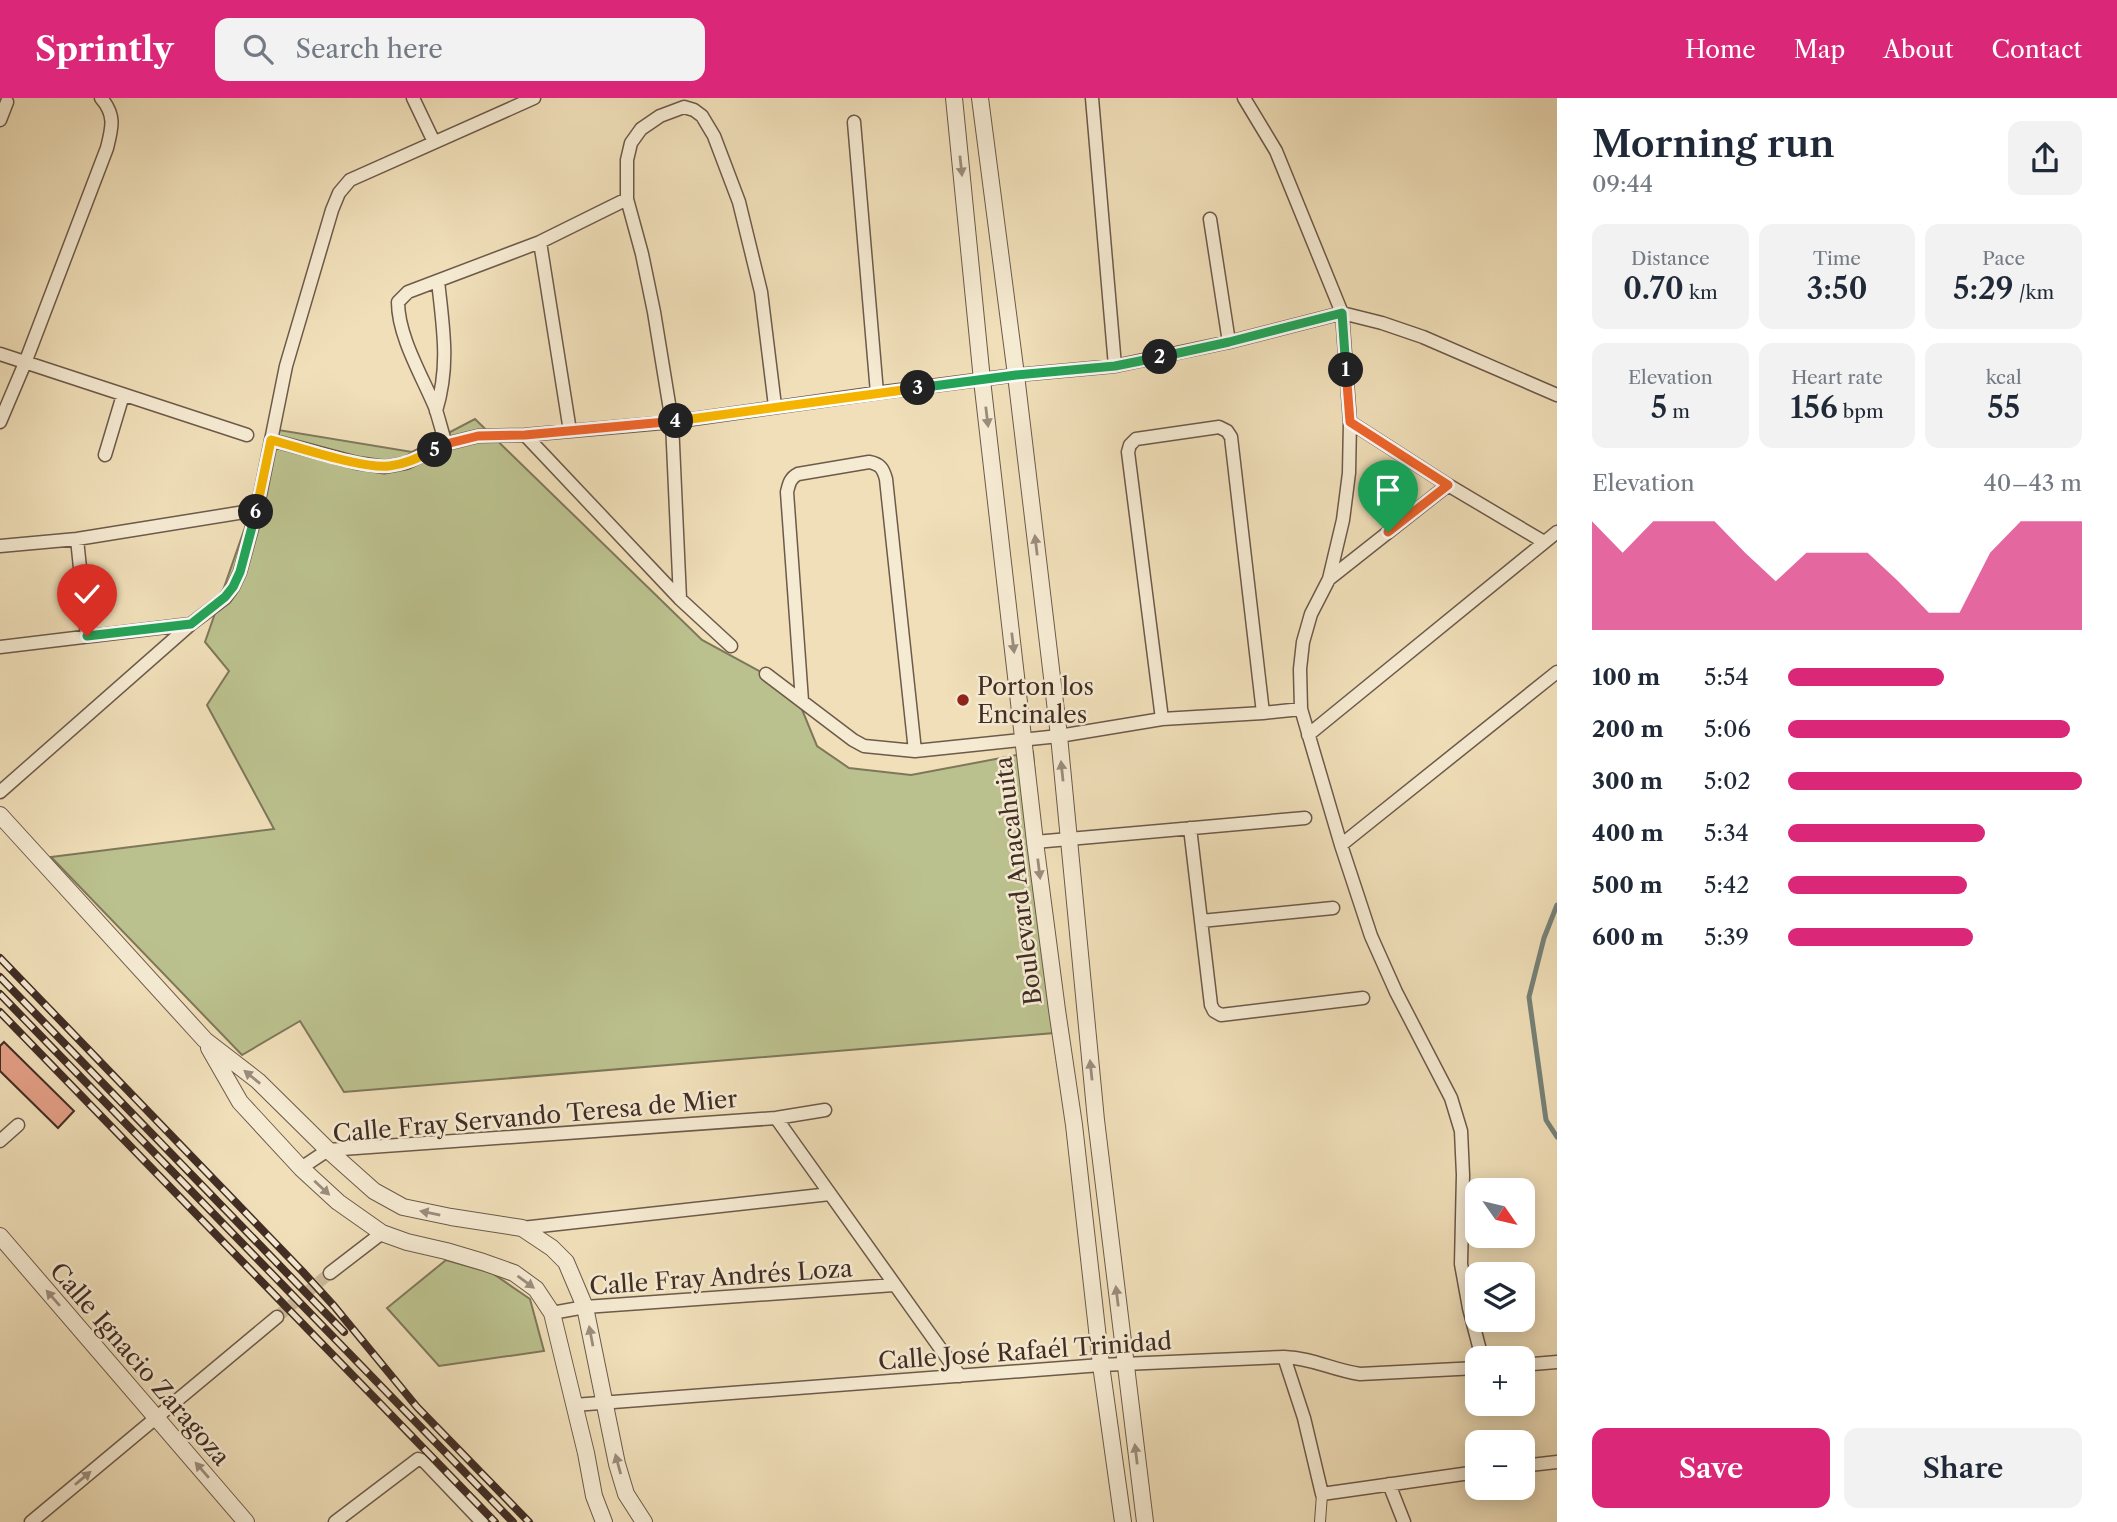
<!DOCTYPE html>
<html lang="en">
<head>
<meta charset="utf-8">
<style>
  body { margin:0; font-family:"Libre Caslon Text",serif; background:#f2f2f3; color:#1f2937; height:100vh; display:flex; flex-direction:column; font-size:26px; white-space:nowrap }
  * { box-sizing:border-box; margin:0 }
  p { font-size:23px; color:#747a83 }
  .icon { flex:none; width:38px; height:38px; fill:none; stroke:currentColor; stroke-width:2; stroke-linecap:round; stroke-linejoin:round }
  .map { position:relative; flex:1; overflow:hidden }
  .sheet { display:flex; flex-direction:column; background:#fff; width:560px }
  .sheet>* { flex:none }
  .needle { width:46px; rotate:124deg }
  .buttons { position:absolute; left:1465px; top:1080px; display:grid; gap:14px }
  .buttons a { display:grid; place-items:center; width:70px; height:70px; border-radius:14px; background:#fff; box-shadow:0 4px 18px #0003; font-size:35px }
  .pin { position:absolute; display:grid; place-items:center; width:60px; height:60px; color:#fff; margin:-72px -30px; border-radius:50% 50% 50% 0; rotate:-45deg; box-shadow:0 0 7px #0007 }
  .pin .icon { rotate:45deg }
  .km { position:absolute; width:35px; height:35px; margin:-18px; border-radius:50%; background:#222; color:#fff; font-size:19px; line-height:35px; text-align:center }
  .round { display:grid; place-items:center; flex:none; width:74px; height:74px; border-radius:14px; background:#f2f2f3 }
  .summary { display:flex; align-items:center; justify-content:space-between; height:119px; padding:0 35px }
  h1 { font-size:38px; font-weight:600; line-height:52px }
  .figures { display:grid; grid-template-columns:repeat(3,1fr); gap:10px; height:119px; padding:7px 35px }
  .figures div { display:grid; align-content:center; border-radius:14px; background:#f2f2f3; text-align:center }
  .figures b { font-size:30px; font-weight:600 }
  .figures small { font-size:19px; font-weight:400 }
  .figures p { font-size:19px }
  .chart { height:196px; padding:14px 35px }
  .chart p { display:flex; justify-content:space-between }
  .chart svg { width:100%; height:126px; margin-top:7px; fill:#db2777; opacity:.7 }
  .action { display:flex; gap:14px; margin-top:auto; padding:14px 35px }
  .action a { flex:1; height:80px; border-radius:14px; background:#db2777; color:#fff; font-size:28px; font-weight:600; line-height:80px; text-align:center }
  .action a+a { background:#f2f2f3; color:#1f2937 }
  ul { padding:0 35px; list-style:none; font-size:23px }
  li { display:grid; grid-template-columns:112px 84px 1fr; align-items:center; height:52px }
  li i { height:18px; border-radius:9px; background:#db2777 }
  header { display:flex; align-items:center; gap:42px; box-sizing:border-box; height:98px; padding:0 35px; background:#db2777; color:#fff }
  header strong { font-size:33px }
  nav { display:flex; gap:38px; margin-inline-start:auto; font-size:24px }
  .search { width:490px; height:63px; background:#f2f2f3; display:flex; align-items:center; gap:18px; box-sizing:border-box; padding:0 24px; border-radius:14px; color:#747a83; font-size:26px }
  main { display:flex; flex:1; min-height:0 }
  .map>svg:first-child { display:block }
</style>
</head>
<body>
<header>
<strong>Sprintly</strong>
<div class="search"><svg class="icon" aria-label="search" viewBox="0 0 24 24"><circle cx="10" cy="10" r="6"/><path d="M15 15l6 6"/></svg>Search here</div>
<nav><a>Home</a><a>Map</a><a>About</a><a>Contact</a></nav>
</header>
<main>
<div class="map">
<svg width="1557" height="1424" viewBox="0 0 1557 1424">
  <rect width="100%" height="100%" fill="#f0dfb9"/>
  <filter id="stains"><feTurbulence type="fractalNoise" baseFrequency=".00286" numOctaves="4"/><feColorMatrix values="0 0 0 0 .2 0 0 0 0 .09 0 0 0 0 .02 0 0 0 .5 -.17"/></filter>
  <radialGradient id="worn" r=".72"><stop offset=".6" stop-color="#630" stop-opacity="0"/><stop offset="1" stop-color="#630" stop-opacity=".3"/></radialGradient>
  <path fill="#bbc18e" stroke="#7e775a" stroke-width="2" d="M475,321L702,542L794,592L817,648L849,670L911,677L1033,654L1054,935L344,994L300,923L242,957L51,759L274,731L207,607L229,573L205,544L279,332L412,354Z
    M446,1162L492,1175L530,1201L544,1253L439,1268L387,1210Z"/>
  <g fill="none" stroke-linecap="round" stroke-linejoin="round">
    <path stroke="#768379" stroke-width="5" d="M1557,807L1544,840L1529,899L1546,1022L1557,1039"/>
  </g>
  <path fill="#e5a087" stroke="#412d25" stroke-width="2" d="M4,944L74,1013L58,1030L0,973V948Z"/>
  <g fill="none" stroke-linecap="round" stroke-linejoin="round">
    <path stroke="#cdbb9b" stroke-width="12" stroke-dasharray="12 6" stroke-linecap="butt" d="M277,1219L330,1175"/>
    <g stroke="#6d5a4a" stroke-width="12">
      <path id="pedestrian" d="M1320,1424L1322,1396"/>
    </g>
    <g stroke="#6d5a4a" stroke-width="15">
      <path id="minor" d="M413,0L434,44
        M1092,0L1115,268
        M1244,0L1276,53L1342,215L1350,324L1349,375L1343,422L1329,481L1311,516L1303,544L1300,571L1301,611L1341,747L1371,838L1396,894L1451,1000L1461,1033L1463,1077L1461,1166L1469,1210L1482,1260
        M0,22L7,4
        M854,24L877,295
        M1210,121L1229,244
        M540,144L570,333
        M0,256L247,337
        M436,313C450,267 443,230 438,183
        M0,324L25,265L107,50C112,30 116,17 101,0
        M1350,324L1448,387L1544,444
        M525,337L680,501L731,548
        M271,342L357,365L385,369L406,365L446,346L478,338L525,337L672,324L877,295L1016,277L1115,268L1229,244L1342,215L1382,225L1423,239L1557,297
        M446,346C442,334 439,321 435,309C422,278 398,238 398,204L408,194L540,144L627,101
        M105,357L123,297
        M77,441L87,538
        M0,448L77,441L257,412
        M1329,481L1448,387
        M680,501L672,324L654,214L642,156L627,101V62L631,45L641,31L660,18L684,9L694,12L702,18L714,38L739,104L761,194L775,308
        M0,549L191,526
        M766,576L853,642L864,648L915,653L1059,638L1162,621L1263,615L1301,611
        M802,603L787,394C789,386 790,380 798,376L869,364C880,366 883,370 886,381L915,653
        M1162,621L1128,354L1130,347L1136,341L1219,329L1227,333L1231,339L1263,615
        M1308,637L1557,434
        M0,694L191,526L225,500L233,489L240,474L257,412L286,268L332,112L339,95L350,82L534,0
        M1190,730L1211,907L1214,913L1221,917L1363,900
        M1035,744L1305,720
        M1341,747L1557,574
        M1201,823L1333,810
        M776,1020L960,1278
        M0,1043L18,1027
        M301,1070L328,1052L776,1020L825,1012
        M522,1130L830,1096
        M330,1175L382,1135
        M552,1215L585,1209L894,1187
        M1284,1259L1304,1320L1322,1396L1477,1374
        M1522,1267L1557,1264
        M574,1307L1101,1267L1284,1259C1313,1260 1332,1272 1360,1276L1477,1270
        M1522,1368L1557,1364
        M1389,1386L1404,1424
        M31,1424L277,1219
        M335,1424L418,1361L424,1363L482,1424"/>
    </g>
    <g stroke="#6d5a4a" stroke-width="18">
      <path id="tertiary" d="M954,0L982,282L1035,744L1057,912L1074,1027L1101,1267L1123,1424
        M980,0L1016,277L1059,638L1096,1022L1145,1424
        M0,717L205,942L258,983L328,1052L374,1093L403,1109L451,1119L522,1130L552,1150L566,1164L585,1209L617,1366L626,1396L644,1424
        M209,950L240,1004L301,1070L338,1104L382,1135L407,1144L446,1153L483,1164L514,1175L536,1191L552,1215L586,1355L594,1398L604,1424
        M0,1138L246,1424"/>
    </g>
    <use href="#pedestrian" stroke="#f5ead2" stroke-width="10"/>
    <use href="#minor" stroke="#f5ead2" stroke-width="12"/>
    <use href="#tertiary" stroke="#f5ead2" stroke-width="16"/>
    <g stroke="#412d25" stroke-width="8">
      <path id="rail" d="M0,860L303,1174L334,1208L417,1309L529,1424
        M0,879L344,1234
        M0,896L513,1424
        M0,914L495,1424"/>
    </g>
    <use href="#rail" stroke="#f5ead2" stroke-width="5" stroke-dasharray="16" stroke-linecap="butt"/>
  </g>
  <defs><path id="oneway-solid" d="M-6-.8H1V-3.2L6.5 0L1 3.2V.8H-6Z" transform="scale(1.75)"/></defs>
  <g fill="#9b8c7c">
    <use href="#oneway-solid" transform="translate(961 68) rotate(84)"/>
    <use href="#oneway-solid" transform="translate(987 319) rotate(83)"/>
    <use href="#oneway-solid" transform="translate(1036 447) rotate(-97)"/>
    <use href="#oneway-solid" transform="translate(1013 545) rotate(83)"/>
    <use href="#oneway-solid" transform="translate(1062 673) rotate(-96)"/>
    <use href="#oneway-solid" transform="translate(1039 771) rotate(83)"/>
    <use href="#oneway-solid" transform="translate(1091 972) rotate(-96)"/>
    <use href="#oneway-solid" transform="translate(252 979) rotate(-141)"/>
    <use href="#oneway-solid" transform="translate(322 1090) rotate(43)"/>
    <use href="#oneway-solid" transform="translate(430 1115) rotate(-168)"/>
    <use href="#oneway-solid" transform="translate(526 1184) rotate(36)"/>
    <use href="#oneway-solid" transform="translate(1117 1198) rotate(-97)"/>
    <use href="#oneway-solid" transform="translate(53 1200) rotate(-131)"/>
    <use href="#oneway-solid" transform="translate(591 1238) rotate(-101)"/>
    <use href="#oneway-solid" transform="translate(1136 1356) rotate(-97)"/>
    <use href="#oneway-solid" transform="translate(618 1366) rotate(-105)"/>
    <use href="#oneway-solid" transform="translate(202 1372) rotate(-131)"/>
    <use href="#oneway-solid" transform="translate(83 1380) rotate(-40)"/>
  </g>
  <g fill="none" stroke-linecap="round" stroke-linejoin="round">
    <g stroke="#fff" stroke-width="14">
      <path id="split-1" d="M1346,272L1350,324L1448,387L1388,434"/>
    </g>
    <g stroke="#fff" stroke-width="14">
      <path id="split-2" d="M1160,259L1229,244L1342,215L1346,272"/>
    </g>
    <g stroke="#fff" stroke-width="14">
      <path id="split-3" d="M918,290L1016,277L1115,268L1160,259"/>
    </g>
    <g stroke="#fff" stroke-width="14">
      <path id="split-4" d="M676,323L918,290"/>
    </g>
    <g stroke="#fff" stroke-width="14">
      <path id="split-5" d="M435,352L446,346L478,338L525,337L676,323"/>
    </g>
    <g stroke="#fff" stroke-width="14">
      <path id="split-6" d="M256,414L271,342C299,349 362,371 389,368C406,366 420,359 435,352"/>
    </g>
    <g stroke="#fff" stroke-width="14">
      <path id="split-7" d="M87,538L191,526L225,499L233,489L240,474L256,414"/>
    </g>
    <use href="#split-1" stroke="#f0652b" stroke-width="9"/>
    <use href="#split-2" stroke="#22a559" stroke-width="9"/>
    <use href="#split-3" stroke="#22a559" stroke-width="9"/>
    <use href="#split-4" stroke="#f5b400" stroke-width="9"/>
    <use href="#split-5" stroke="#f0652b" stroke-width="9"/>
    <use href="#split-6" stroke="#f5b400" stroke-width="9"/>
    <use href="#split-7" stroke="#22a559" stroke-width="9"/>
  </g>
  <circle fill="#8f2418" stroke="#f5ead2" stroke-width="2.5" cx="963" cy="602" r="7"/>
  <g text-anchor="middle" dominant-baseline="central" stroke-width="5" stroke-linejoin="round" paint-order="stroke">
    <g font-size="24" fill="#412d25" stroke="#f5ead2" text-anchor="start">
      <text x="977" y="588">Porton los<tspan x="977" dy="28">Encinales</tspan></text>
    </g>
    <g font-size="24" fill="#412d25" stroke="#f5ead2">
      <text transform="translate(1018 783) rotate(-97)">Boulevard Anacahuita</text>
      <text transform="translate(535 1018) rotate(-5)">Calle Fray Servando Teresa de Mier</text>
      <text transform="translate(721 1179) rotate(-4)">Calle Fray Andrés Loza</text>
      <text transform="translate(1025 1253) rotate(-4)">Calle José Rafaél Trinidad</text>
      <text transform="translate(140 1266) rotate(49)">Calle Ignacio Zaragoza</text>
    </g>
  </g>
  <rect width="100%" height="100%" filter="url(#stains)"/>
  <rect width="100%" height="100%" fill="url(#worn)"/>
</svg>
<div class="buttons">
<a><svg class="needle" viewBox="-14 -14 28 28"><path d="M0-13l5 13h-10z" fill="#e53935"/><path d="M0 13l5-13h-10z" fill="#747a83"/></svg></a>
<a><svg class="icon" aria-label="layers" viewBox="0 0 24 24"><path d="M12 4l9 5-9 5-9-5zM3 14l9 5 9-5"/></svg></a>
<a>+</a>
<a>−</a>
</div>
<div class="pin" style="left:1388px;top:434px;background:#1e9e55"><svg class="icon" aria-label="arrive" viewBox="0 0 24 24"><path d="M6 21V4h12l-3 4 3 4H6"/></svg></div>
<div class="pin" style="left:87px;top:538px;background:#d93025"><svg class="icon" aria-label="check" viewBox="0 0 24 24"><path d="M5 12l5 5 9-10"/></svg></div>
<b class="km" style="left:1346px;top:272px">1</b>
<b class="km" style="left:1160px;top:259px">2</b>
<b class="km" style="left:918px;top:290px">3</b>
<b class="km" style="left:676px;top:323px">4</b>
<b class="km" style="left:435px;top:352px">5</b>
<b class="km" style="left:256px;top:414px">6</b>
</div>
<section class="sheet">
<div class="summary"><div><h1>Morning run</h1><p>09:44</p></div><a class="round"><svg class="icon" aria-label="share" viewBox="0 0 24 24"><path d="M12 15V3M7 8l5-5 5 5M5 13v7h14v-7"/></svg></a></div>
<div class="figures">
<div><p>Distance</p><b>0.70<small> km</small></b></div>
<div><p>Time</p><b>3:50</b></div>
<div><p>Pace</p><b>5:29<small> /km</small></b></div>
</div>
<div class="figures">
<div><p>Elevation</p><b>5<small> m</small></b></div>
<div><p>Heart rate</p><b>156<small> bpm</small></b></div>
<div><p>kcal</p><b>55</b></div>
</div>
<div class="chart"><p><span>Elevation</span>40–43 m</p>
<svg viewBox="0 0 160 44" preserveAspectRatio="none"><path d="M0 44V6L10 17L20 6L30 6L40 6L50 17L60 27L70 17L80 17L90 17L100 27L110 38L120 38L130 17L140 6L150 6L160 6V44z"/></svg>
</div>
<ul>
<li><b>100 m</b>5:54<i style="width:53%"></i></li>
<li><b>200 m</b>5:06<i style="width:96%"></i></li>
<li><b>300 m</b>5:02<i style="width:100%"></i></li>
<li><b>400 m</b>5:34<i style="width:67%"></i></li>
<li><b>500 m</b>5:42<i style="width:61%"></i></li>
<li><b>600 m</b>5:39<i style="width:63%"></i></li>
</ul>
<div class="action"><a>Save</a><a>Share</a></div>
</section>
</main>
</body>
</html>
